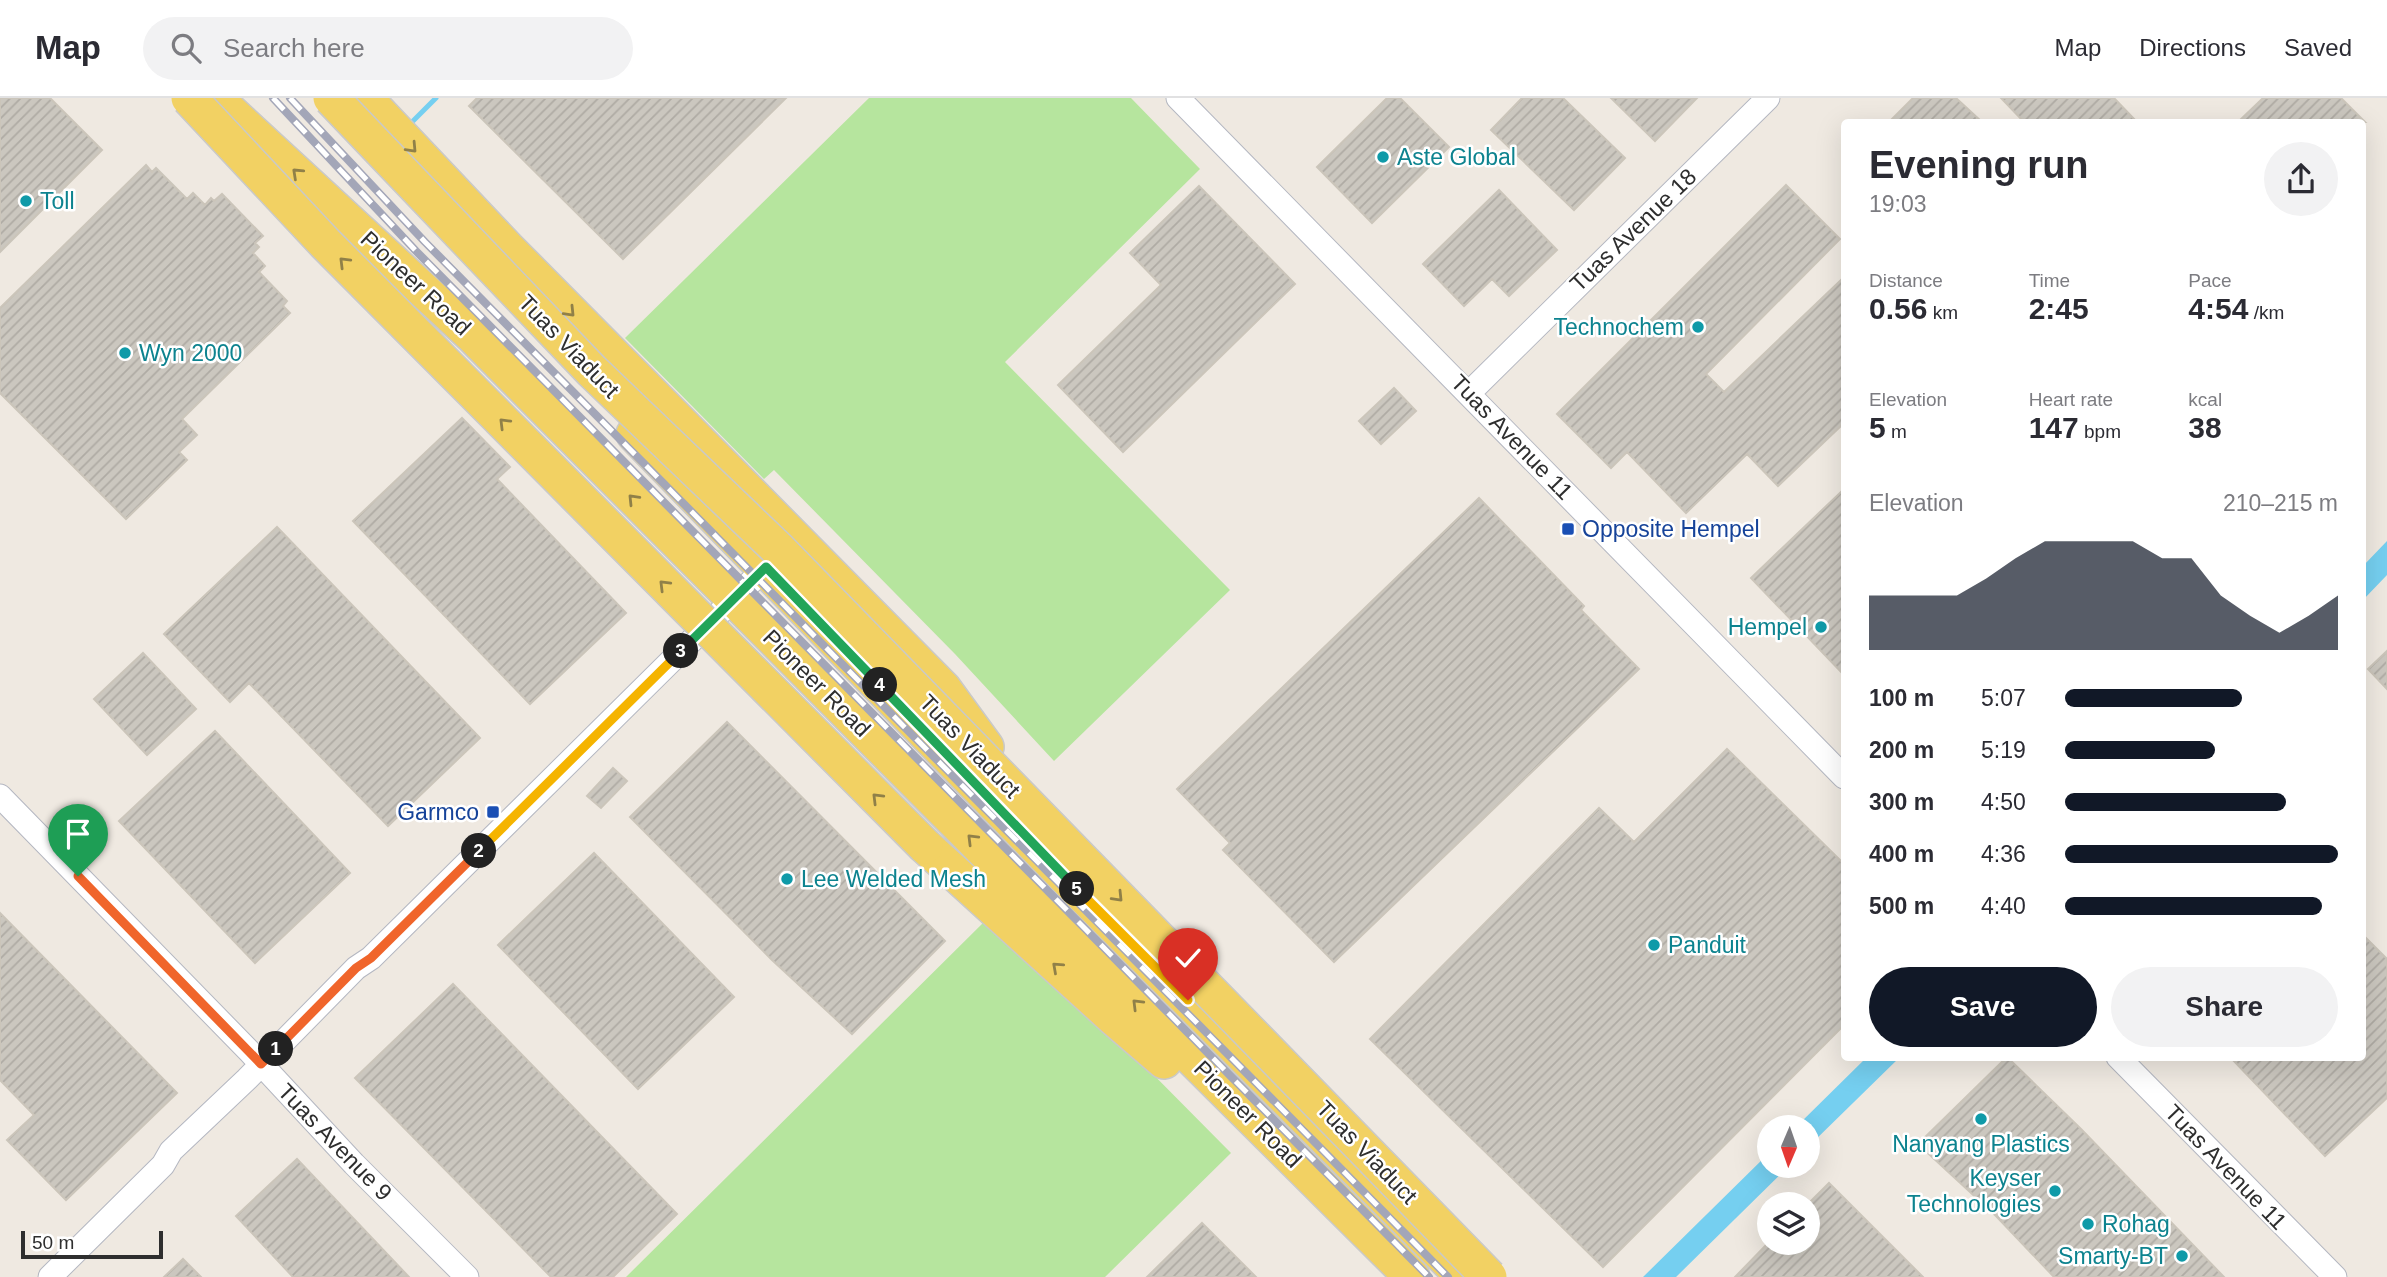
<!DOCTYPE html>
<html lang="en">
<head>
<meta charset="utf-8">
<style>
  body { margin:0; font-family:Helvetica,sans-serif; background:#f2f2f3; color:#2b2b33; height:100vh; display:flex; flex-direction:column; font-size:26px; white-space:nowrap }
  * { box-sizing:border-box; margin:0 }
  p { font-size:23px; color:#7c7c81 }
  .icon { flex:none; width:38px; height:38px; fill:none; stroke:currentColor; stroke-width:2; stroke-linecap:round; stroke-linejoin:round }
  .map { position:relative; flex:1; overflow:hidden }
  .drawer { position:absolute; left:1841px; top:21px; width:525px; height:942px; display:flex; flex-direction:column; background:#fff; border-radius:7px; box-shadow:0 7px 28px #0002 }
  .drawer>* { flex:none }
  .needle { width:46px; rotate:182deg }
  .fabs { position:absolute; left:1757px; top:1017px; display:grid; gap:14px }
  .fabs a { display:grid; place-items:center; width:63px; height:63px; border-radius:50%; background:#fff; box-shadow:0 7px 28px #0002; font-size:35px }
  .scale { position:absolute; left:21px; bottom:18px; width:142px; box-sizing:border-box; padding-left:7px; border:4px solid #2e2e2e; border-top:0; font-size:19px; line-height:24px; white-space:nowrap; color:#2e2e2e; -webkit-text-stroke:5px #fff; paint-order:stroke }
  .pin { position:absolute; display:grid; place-items:center; width:60px; height:60px; color:#fff; margin:-72px -30px; border-radius:50% 50% 50% 0; rotate:-45deg; box-shadow:0 0 7px #0007 }
  .pin .icon { rotate:45deg }
  .km { position:absolute; width:35px; height:35px; margin:-18px; border-radius:50%; background:#222; color:#fff; font-size:19px; line-height:35px; text-align:center }
  .round { display:grid; place-items:center; flex:none; width:74px; height:74px; border-radius:37px; background:#f2f2f3 }
  .head { display:flex; align-items:center; justify-content:space-between; height:119px; padding:0 28px }
  h1 { font-size:38px; font-weight:800; line-height:52px }
  .metrics { display:grid; grid-template-columns:repeat(3,1fr); gap:10px; height:119px; padding:7px 28px }
  .metrics div { display:grid; align-content:center }
  .metrics b { font-size:30px; font-weight:800 }
  .metrics small { font-size:19px; font-weight:400 }
  .metrics p { font-size:19px }
  .chart { height:196px; padding:14px 28px }
  .chart p { display:flex; justify-content:space-between }
  .chart svg { width:100%; height:126px; margin-top:7px; fill:#111827; opacity:.7 }
  .cta { display:flex; gap:14px; margin-top:auto; padding:14px 28px }
  .cta a { flex:1; height:80px; border-radius:42px; background:#111827; color:#fff; font-size:28px; font-weight:800; line-height:80px; text-align:center }
  .cta a+a { background:#f2f2f3; color:#2b2b33 }
  ul { padding:0 28px; list-style:none; font-size:23px }
  li { display:grid; grid-template-columns:112px 84px 1fr; align-items:center; height:52px }
  li i { height:18px; border-radius:9px; background:#111827 }
  header { display:flex; align-items:center; gap:42px; box-sizing:border-box; height:98px; padding:0 35px; background:#fff; border-bottom:2px solid #e1e1e2 }
  header strong { font-size:33px }
  nav { display:flex; gap:38px; margin-inline-start:auto; font-size:24px }
  .search { width:490px; height:63px; background:#f2f2f3; display:flex; align-items:center; gap:18px; box-sizing:border-box; padding:0 24px; border-radius:38px; color:#7c7c81; font-size:26px }
  .map>svg:first-child { display:block }
</style>
</head>
<body>
<header>
<strong>Map</strong>
<div class="search"><svg class="icon" aria-label="search" viewBox="0 0 24 24"><circle cx="10" cy="10" r="6"/><path d="M15 15l6 6"/></svg>Search here</div>
<nav><a>Map</a><a>Directions</a><a>Saved</a></nav>
</header>
<div class="map">
<svg width="2387" height="1179" viewBox="0 0 2387 1179">
  <defs>
    <pattern id="building-hatch" width="6" height="6" patternUnits="userSpaceOnUse" patternTransform="scale(1.75)"><rect width="6" height="6" fill="#cbc7bf"/><path d="M-1 1l2-2M0 6l6-6M5 7l2-2" fill="none" stroke="#afaba4"/></pattern>
  </defs>
  <rect width="100%" height="100%" fill="#efe9e1"/>
  <path fill="#b6e59e" d="M869,0H1131L1200,71L1005,264L1230,492L1054,663L955,556L774,372L764,381L625,240Z
    M987,821L1130,953L1231,1055L1105,1179H626Z"/>
  <path fill="#75cff0" d="M2387,443V477L2363,502V468Z
    M1867,959H1900L1808,1049V1029H1796Z
    M1769,1055V1068H1789L1676,1179H1643Z"/>
  <g fill="none" stroke-linecap="round" stroke-linejoin="round">
    <path stroke="#75cff0" stroke-width="5" d="M413,23L436,0"/>
  </g>
  <path fill="url(#building-hatch)" stroke="#cbc5ba" stroke-width="2" d="M0,0H50L102,52L0,154Z
    M477,0H786L623,161L469,8Z
    M1387,0H1400L1449,49L1372,125L1317,69Z
    M1522,0H1563L1625,60L1574,112L1491,32Z
    M1611,0H1697L1655,43Z
    M1913,0H1956L1982,24H1889Z
    M2001,0H2114L2137,24H2024Z
    M2263,0H2341L2365,24H2238Z
    M146,67L152,74L156,70L187,101L193,95L205,107L211,100L214,103L222,96L263,138L255,145L259,149L253,155L265,168L259,174L287,203L283,208L290,215L182,321L197,337L179,354L187,362L126,421L0,295V210Z
    M1786,87L1840,141L1706,276L1724,294L1844,179V325L1778,388L1747,356L1686,415L1627,354L1611,370L1557,316Z
    M1199,88L1295,186L1123,354L1058,287L1161,187L1130,155Z
    M1499,92L1557,152L1509,198L1492,181L1464,208L1423,166Z
    M1394,290L1416,313L1381,346L1359,323Z
    M462,320L510,369L497,381L626,515L530,606L353,423Z
    M1844,391V577L1751,480Z
    M1479,400L1584,508L1581,512L1639,571L1334,864L1223,752L1230,745L1177,691Z
    M277,429L480,640L388,728L249,585L230,604L164,536Z
    M2387,553V591L2368,571Z
    M143,555L196,611L147,657L94,601Z
    M727,624L945,843L852,936L772,862L630,719Z
    M215,633L350,775L255,865L119,723Z
    M1727,651L1844,766V927L1603,1169L1370,941L1599,710L1634,744Z
    M613,670L627,683L601,710L587,698Z
    M594,755L734,899L638,991L498,847Z
    M0,815L177,995L66,1102L7,1042L34,1017L0,982Z
    M2362,836L2387,861V1000L2325,1058L2230,959H2362Z
    M453,886L677,1116L613,1179H551L355,980Z
    M2007,959L2081,1031L2224,1179H2054L1996,1118L1918,1046Z
    M297,1061L409,1179H293L236,1118Z
    M1829,1085L1923,1179H1735L1769,1144H1808V1106Z
    M1202,1125L1256,1179H1147Z
    M183,1161L201,1179H164Z"/>
  <g fill="none" stroke-linecap="round" stroke-linejoin="round">
    <g stroke="#b4b7c1" stroke-width="25">
      <path id="street" d="M1178,0L1844,679
        M1469,295L1768,0
        M0,698L249,953L354,1066L467,1179
        M2118,959L2335,1179
        M50,1179L163,1067L171,1053L247,981L356,870L371,860L766,469"/>
    </g>
    <g stroke="#c9c9c9" stroke-width="38">
      <path id="primary" d="M215,0L473,238L1020,789L1412,1179
        M365,0L507,150L943,590L986,649
        M634,336L1085,799L1464,1179
        M925,748L1114,920L1164,963"/>
    </g>
    <use href="#street" stroke="#fff" stroke-width="23"/>
    <use href="#primary" stroke="#f2d163" stroke-width="35"/>
    <g stroke="#a3a6b8" stroke-width="8">
      <path id="rail" d="M273,0L416,153L1429,1179
        M290,0L425,144L1448,1179"/>
    </g>
    <use href="#rail" stroke="#fff" stroke-width="5" stroke-dasharray="16" stroke-linecap="butt"/>
    <g stroke="#c9c9c9" stroke-width="38" stroke-linecap="butt">
      <path id="primary-bridge" d="M189,0L325,145L925,748
        M331,0L592,273L779,452L1489,1179"/>
    </g>
    <use href="#primary-bridge" stroke="#f2d163" stroke-width="35"/>
  </g>
  <defs><path id="oneway-chevron" d="M-2-3.5L2.5 0L-2 3.5" fill="none" stroke-width="1.6" stroke-linecap="round" stroke-linejoin="round" transform="scale(1.75)"/></defs>
  <g stroke="#908048">
    <use href="#oneway-chevron" transform="translate(412 50) rotate(47)"/>
    <use href="#oneway-chevron" transform="translate(297 75) rotate(-137)"/>
    <use href="#oneway-chevron" transform="translate(344 164) rotate(-135)"/>
    <use href="#oneway-chevron" transform="translate(570 214) rotate(46)"/>
    <use href="#oneway-chevron" transform="translate(504 325) rotate(-135)"/>
    <use href="#oneway-chevron" transform="translate(633 401) rotate(-134)"/>
    <use href="#oneway-chevron" transform="translate(664 487) rotate(-135)"/>
    <use href="#oneway-chevron" transform="translate(877 700) rotate(-135)"/>
    <use href="#oneway-chevron" transform="translate(972 741) rotate(-135)"/>
    <use href="#oneway-chevron" transform="translate(1118 799) rotate(46)"/>
    <use href="#oneway-chevron" transform="translate(1057 869) rotate(-138)"/>
    <use href="#oneway-chevron" transform="translate(1137 906) rotate(-135)"/>
  </g>
  <g fill="none" stroke-linecap="round" stroke-linejoin="round">
    <g stroke="#fff" stroke-width="14">
      <path id="split-1" d="M78,778L261,966L276,951"/>
    </g>
    <g stroke="#fff" stroke-width="14">
      <path id="split-2" d="M276,951L356,870L371,860L479,753"/>
    </g>
    <g stroke="#fff" stroke-width="14">
      <path id="split-3" d="M479,753L681,553"/>
    </g>
    <g stroke="#fff" stroke-width="14">
      <path id="split-4" d="M681,553L766,469L880,587"/>
    </g>
    <g stroke="#fff" stroke-width="14">
      <path id="split-5" d="M880,587L1077,791"/>
    </g>
    <g stroke="#fff" stroke-width="14">
      <path id="split-6" d="M1077,791L1188,902"/>
    </g>
    <use href="#split-1" stroke="#f0652b" stroke-width="9"/>
    <use href="#split-2" stroke="#f0652b" stroke-width="9"/>
    <use href="#split-3" stroke="#f5b400" stroke-width="9"/>
    <use href="#split-4" stroke="#22a559" stroke-width="9"/>
    <use href="#split-5" stroke="#22a559" stroke-width="9"/>
    <use href="#split-6" stroke="#f5b400" stroke-width="9"/>
  </g>
  <g fill="#0f9aa8" stroke="#fff" stroke-width="2.5">
    <circle cx="1383" cy="59" r="7"/>
    <circle cx="26" cy="103" r="7"/>
    <circle cx="1698" cy="229" r="7"/>
    <circle cx="125" cy="255" r="7"/>
    <circle cx="1821" cy="529" r="7"/>
    <circle cx="787" cy="781" r="7"/>
    <circle cx="1654" cy="847" r="7"/>
    <circle cx="1981" cy="1021" r="7"/>
    <circle cx="2055" cy="1093" r="7"/>
    <circle cx="2088" cy="1126" r="7"/>
    <circle cx="2182" cy="1158" r="7"/>
  </g>
  <g fill="#1a4fb4" stroke="#fff" stroke-width="2.5">
    <rect x="1561" y="424" width="14" height="14" rx="3.5"/>
    <rect x="486" y="707" width="14" height="14" rx="3.5"/>
  </g>
  <g text-anchor="middle" dominant-baseline="central" stroke-width="5" stroke-linejoin="round" paint-order="stroke">
    <g font-size="23" fill="#0d838f" stroke="#fff" text-anchor="start">
      <text x="1397" y="59">Aste Global</text>
      <text x="40" y="103">Toll</text>
      <text x="1684" y="229" text-anchor="end">Technochem</text>
      <text x="139" y="255">Wyn 2000</text>
      <text x="1807" y="529" text-anchor="end">Hempel</text>
      <text x="801" y="781">Lee Welded Mesh</text>
      <text x="1668" y="847">Panduit</text>
      <text x="1981" y="1046" text-anchor="middle">Nanyang Plastics</text>
      <text x="2041" y="1080" text-anchor="end">Keyser<tspan x="2041" dy="26">Technologies</tspan></text>
      <text x="2102" y="1126">Rohag</text>
      <text x="2168" y="1158" text-anchor="end">Smarty-BT</text>
    </g>
    <g font-size="23" fill="#2e2e2e" stroke="#fff">
      <text transform="translate(1633 132) rotate(-44)">Tuas Avenue 18</text>
      <text transform="translate(416 185) rotate(43)">Pioneer Road</text>
      <text transform="translate(569 248) rotate(46)">Tuas Viaduct</text>
      <text transform="translate(1512 339) rotate(46)">Tuas Avenue 11</text>
      <text transform="translate(817 585) rotate(45)">Pioneer Road</text>
      <text transform="translate(970 648) rotate(46)">Tuas Viaduct</text>
      <text transform="translate(1248 1016) rotate(45)">Pioneer Road</text>
      <text transform="translate(335 1044) rotate(46)">Tuas Avenue 9</text>
      <text transform="translate(1367 1054) rotate(46)">Tuas Viaduct</text>
      <text transform="translate(2226 1069) rotate(46)">Tuas Avenue 11</text>
    </g>
    <g font-size="23" fill="#164399" stroke="#fff" text-anchor="start">
      <text x="1582" y="431">Opposite Hempel</text>
      <text x="479" y="714" text-anchor="end">Garmco</text>
    </g>
  </g>
</svg>
<div class="fabs">
<a><svg class="needle" viewBox="-14 -14 28 28"><path d="M0-13l5 13h-10z" fill="#e53935"/><path d="M0 13l5-13h-10z" fill="#7c7c81"/></svg></a>
<a><svg class="icon" aria-label="layers" viewBox="0 0 24 24"><path d="M12 4l9 5-9 5-9-5zM3 14l9 5 9-5"/></svg></a>
</div>
<div class="scale">50 m</div>
<div class="pin" style="left:78px;top:778px;background:#1e9e55"><svg class="icon" aria-label="arrive" viewBox="0 0 24 24"><path d="M6 21V4h12l-3 4 3 4H6"/></svg></div>
<div class="pin" style="left:1188px;top:902px;background:#d93025"><svg class="icon" aria-label="check" viewBox="0 0 24 24"><path d="M5 12l5 5 9-10"/></svg></div>
<b class="km" style="left:276px;top:951px">1</b>
<b class="km" style="left:479px;top:753px">2</b>
<b class="km" style="left:681px;top:553px">3</b>
<b class="km" style="left:880px;top:587px">4</b>
<b class="km" style="left:1077px;top:791px">5</b>
<section class="drawer">
<div class="head"><div><h1>Evening run</h1><p>19:03</p></div><a class="round"><svg class="icon" aria-label="share" viewBox="0 0 24 24"><path d="M12 15V3M7 8l5-5 5 5M5 13v7h14v-7"/></svg></a></div>
<div class="metrics">
<div><p>Distance</p><b>0.56<small> km</small></b></div>
<div><p>Time</p><b>2:45</b></div>
<div><p>Pace</p><b>4:54<small> /km</small></b></div>
</div>
<div class="metrics">
<div><p>Elevation</p><b>5<small> m</small></b></div>
<div><p>Heart rate</p><b>147<small> bpm</small></b></div>
<div><p>kcal</p><b>38</b></div>
</div>
<div class="chart"><p><span>Elevation</span>210–215 m</p>
<svg viewBox="0 0 160 44" preserveAspectRatio="none"><path d="M0 44V25L10 25L20 25L30 25L40 19L50 12L60 6L70 6L80 6L90 6L100 12L110 12L120 25L130 32L140 38L150 32L160 25V44z"/></svg>
</div>
<ul>
<li><b>100 m</b>5:07<i style="width:65%"></i></li>
<li><b>200 m</b>5:19<i style="width:55%"></i></li>
<li><b>300 m</b>4:50<i style="width:81%"></i></li>
<li><b>400 m</b>4:36<i style="width:100%"></i></li>
<li><b>500 m</b>4:40<i style="width:94%"></i></li>
</ul>
<div class="cta"><a>Save</a><a>Share</a></div>
</section>
</div>
</body>
</html>
